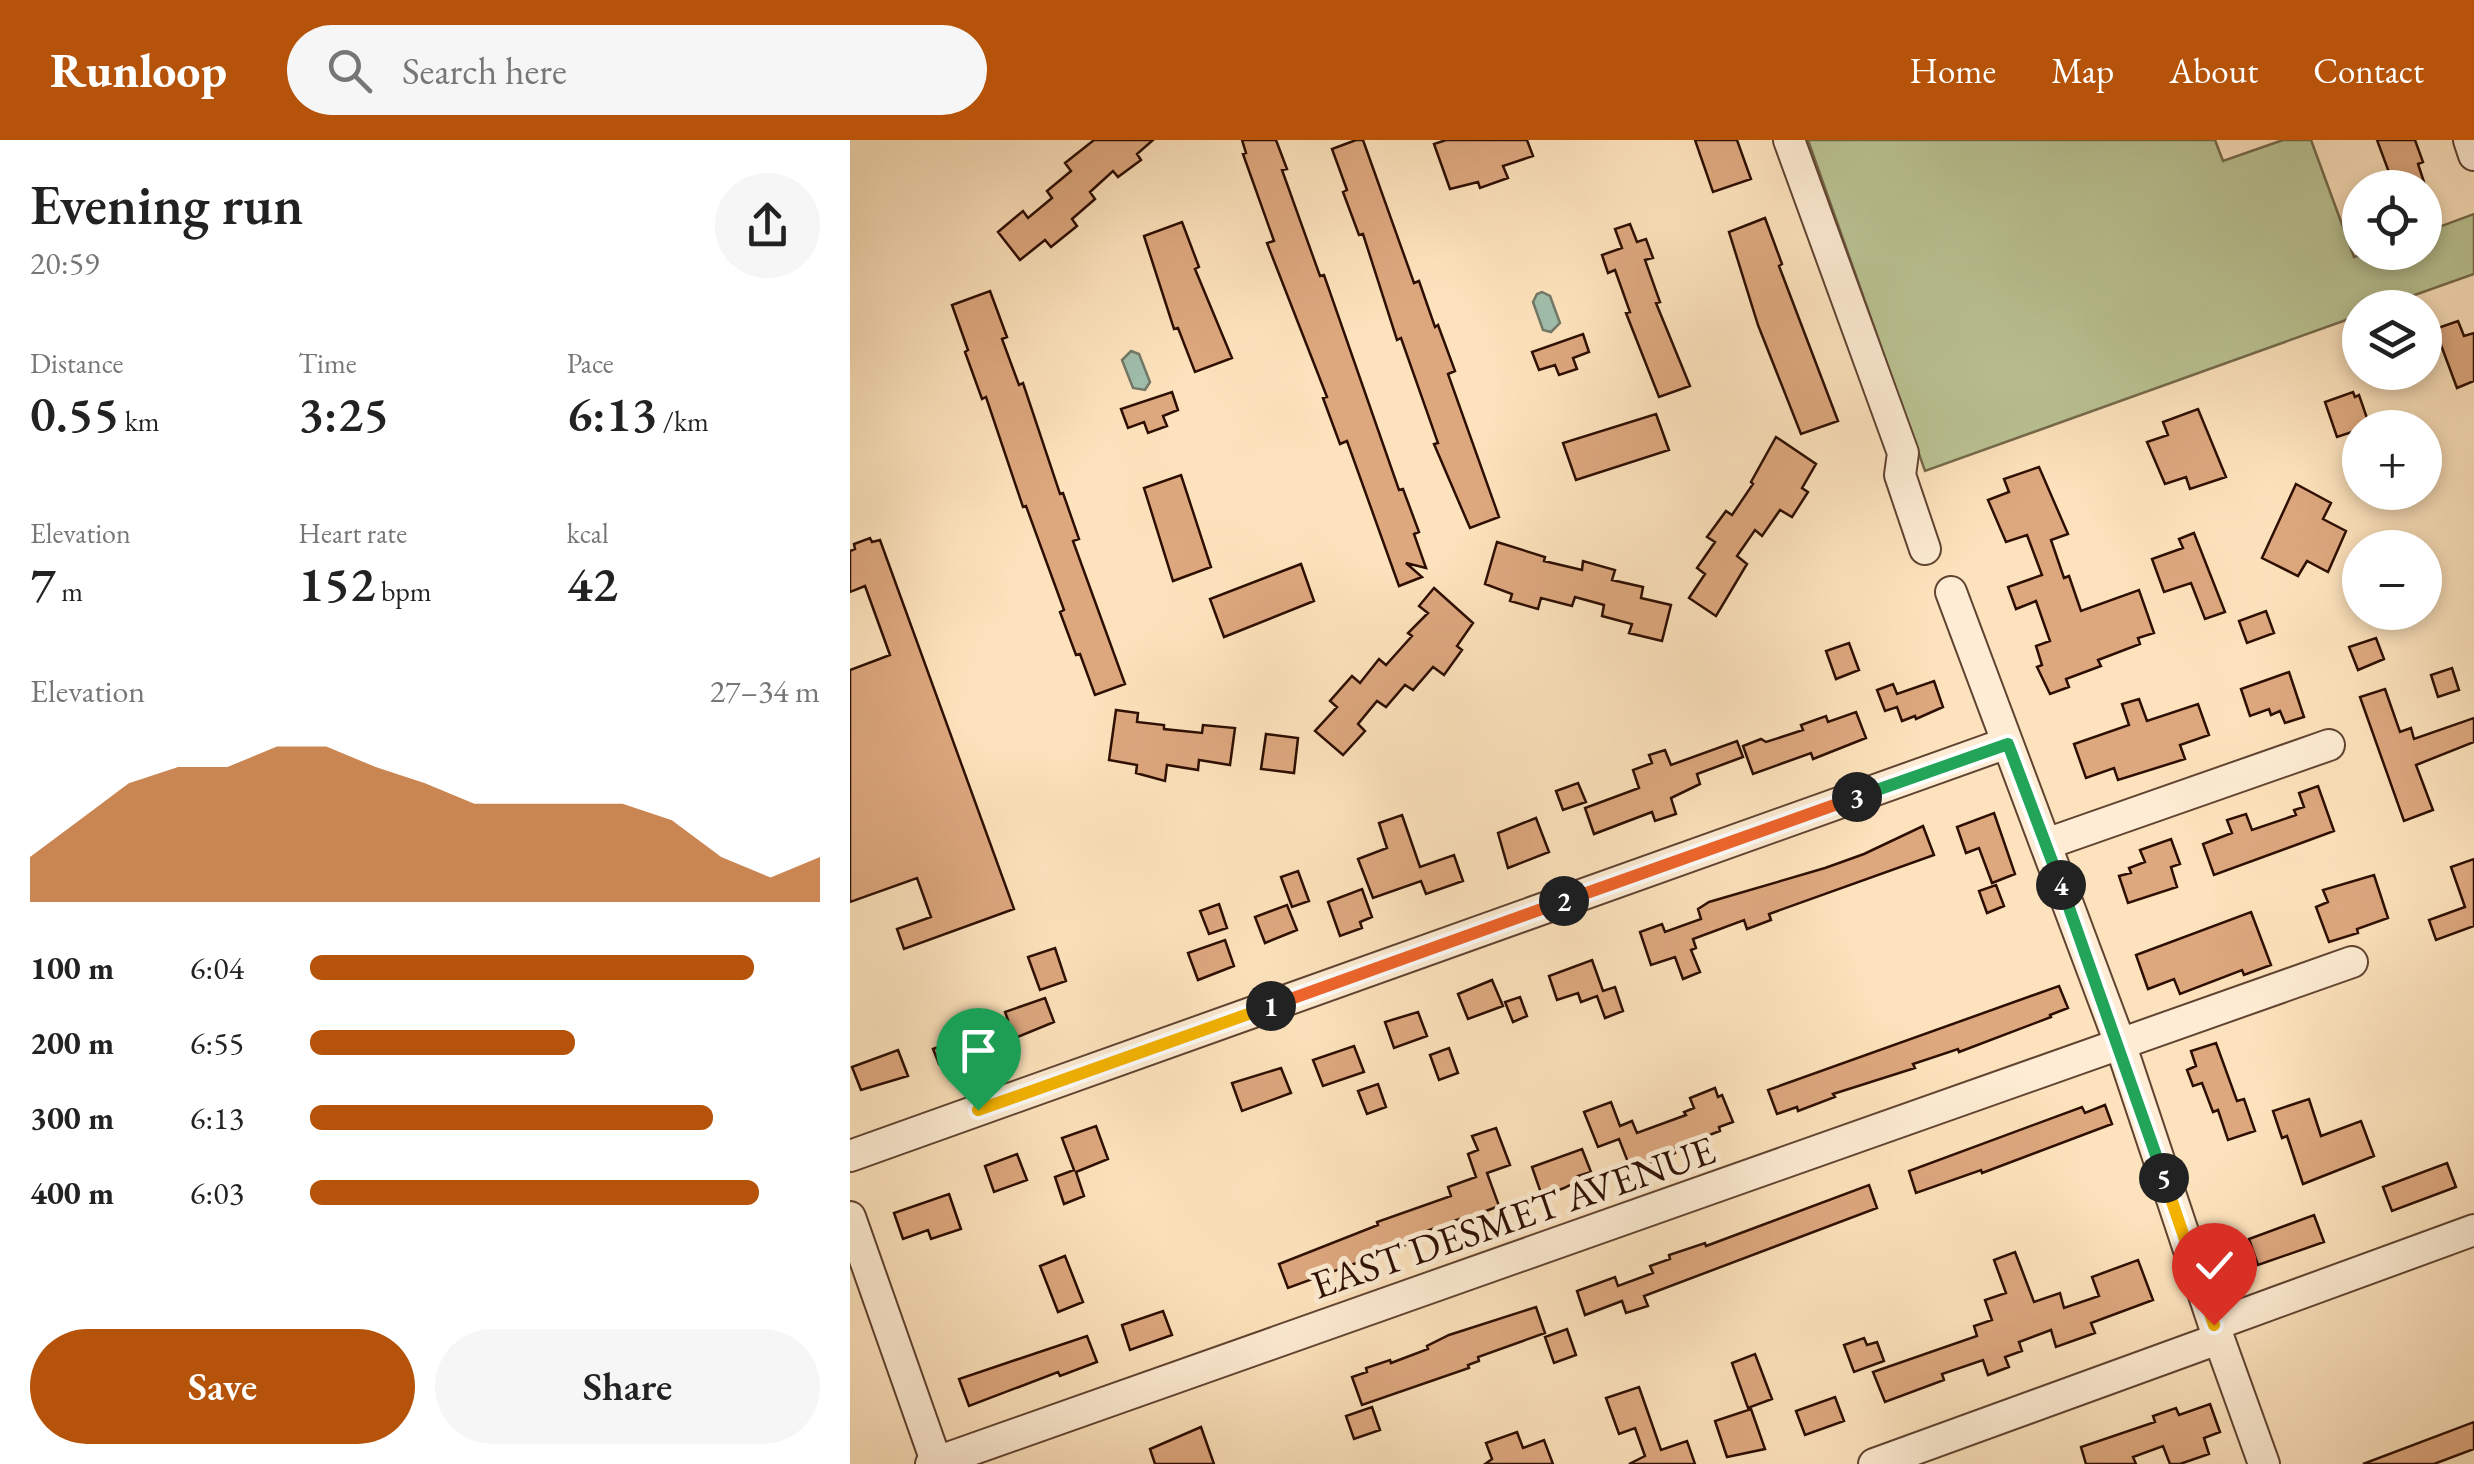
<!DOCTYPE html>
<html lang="en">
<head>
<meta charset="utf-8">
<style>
  body { margin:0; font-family:"EB Garamond",serif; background:#f6f6f6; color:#222; height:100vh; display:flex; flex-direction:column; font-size:38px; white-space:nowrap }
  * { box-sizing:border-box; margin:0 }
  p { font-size:32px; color:#767676 }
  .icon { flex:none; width:55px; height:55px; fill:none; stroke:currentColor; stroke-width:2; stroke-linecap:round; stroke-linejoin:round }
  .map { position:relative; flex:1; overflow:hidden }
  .drawer { display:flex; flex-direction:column; background:#fff; width:850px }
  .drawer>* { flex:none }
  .controls { position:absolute; left:1492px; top:30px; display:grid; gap:20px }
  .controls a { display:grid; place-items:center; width:100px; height:100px; border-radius:50%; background:#fff; box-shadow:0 5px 15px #0003; font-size:50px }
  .pin { position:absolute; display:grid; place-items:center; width:85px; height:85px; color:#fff; margin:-102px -42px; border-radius:50% 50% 50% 0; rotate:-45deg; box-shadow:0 0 10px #0007 }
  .pin .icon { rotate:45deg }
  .km { position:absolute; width:50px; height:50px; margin:-25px; border-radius:50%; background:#222; color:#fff; font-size:28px; line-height:50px; text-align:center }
  .round { display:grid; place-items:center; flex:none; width:105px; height:105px; border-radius:52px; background:#f6f6f6 }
  .head { display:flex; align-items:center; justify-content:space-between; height:170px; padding:0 30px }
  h1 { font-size:55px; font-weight:600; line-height:75px }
  .stats { display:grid; grid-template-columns:repeat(3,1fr); gap:15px; height:170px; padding:10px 30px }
  .stats div { display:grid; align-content:center }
  .stats b { font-size:50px; font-weight:600 }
  .stats small { font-size:28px; font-weight:400 }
  .stats p { font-size:28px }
  .chart { height:280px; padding:20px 30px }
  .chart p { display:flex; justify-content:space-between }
  .chart svg { width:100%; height:180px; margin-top:10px; fill:#b45309; opacity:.7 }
  .cta { display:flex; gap:20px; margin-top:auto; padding:20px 30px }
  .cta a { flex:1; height:115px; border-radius:60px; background:#b45309; color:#fff; font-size:40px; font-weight:600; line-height:115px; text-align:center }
  .cta a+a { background:#f6f6f6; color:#222 }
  ul { padding:0 30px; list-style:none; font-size:32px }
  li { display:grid; grid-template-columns:160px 120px 1fr; align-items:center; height:75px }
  li i { height:25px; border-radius:12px; background:#b45309 }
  header { display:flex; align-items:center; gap:60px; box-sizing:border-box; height:140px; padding:0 50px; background:#b45309; color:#fff }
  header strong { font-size:48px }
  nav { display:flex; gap:55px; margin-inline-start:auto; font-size:35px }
  .search { width:700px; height:90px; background:#f6f6f6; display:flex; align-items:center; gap:25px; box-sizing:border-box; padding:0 35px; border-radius:55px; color:#767676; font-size:38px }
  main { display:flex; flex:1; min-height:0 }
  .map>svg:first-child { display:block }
</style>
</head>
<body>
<header>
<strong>Runloop</strong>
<div class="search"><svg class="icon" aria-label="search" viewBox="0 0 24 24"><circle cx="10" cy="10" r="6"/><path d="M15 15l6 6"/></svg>Search here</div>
<nav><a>Home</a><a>Map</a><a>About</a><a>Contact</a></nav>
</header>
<main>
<section class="drawer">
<div class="head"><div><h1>Evening run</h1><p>20:59</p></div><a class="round"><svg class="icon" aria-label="share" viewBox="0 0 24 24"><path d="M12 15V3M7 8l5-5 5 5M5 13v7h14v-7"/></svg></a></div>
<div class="stats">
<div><p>Distance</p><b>0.55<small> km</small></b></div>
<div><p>Time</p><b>3:25</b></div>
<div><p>Pace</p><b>6:13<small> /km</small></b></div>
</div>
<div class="stats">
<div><p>Elevation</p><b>7<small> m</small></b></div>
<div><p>Heart rate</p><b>152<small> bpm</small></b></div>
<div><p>kcal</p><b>42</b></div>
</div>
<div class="chart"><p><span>Elevation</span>27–34 m</p>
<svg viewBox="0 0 160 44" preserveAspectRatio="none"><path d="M0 44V33L10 24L20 15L30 11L40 11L50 6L60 6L70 11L80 15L90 20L100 20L110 20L120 20L130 24L140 33L150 38L160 33V44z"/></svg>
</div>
<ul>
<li><b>100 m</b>6:04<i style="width:87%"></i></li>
<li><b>200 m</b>6:55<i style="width:52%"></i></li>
<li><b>300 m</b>6:13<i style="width:79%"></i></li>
<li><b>400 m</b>6:03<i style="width:88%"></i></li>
</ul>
<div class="cta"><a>Save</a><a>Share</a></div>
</section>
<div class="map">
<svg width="1624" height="1324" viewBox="0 0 1624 1324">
  <rect width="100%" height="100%" fill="#fde3bd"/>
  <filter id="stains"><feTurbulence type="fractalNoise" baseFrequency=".002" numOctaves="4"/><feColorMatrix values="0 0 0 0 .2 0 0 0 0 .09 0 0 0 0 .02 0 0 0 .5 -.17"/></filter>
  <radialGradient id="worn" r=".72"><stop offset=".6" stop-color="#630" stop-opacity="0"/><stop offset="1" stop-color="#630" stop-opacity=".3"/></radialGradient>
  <path fill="#bbc494" stroke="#74694b" stroke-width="2.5" d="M958,0H1365L1373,21L1433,0H1461L1504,117L1517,113L1575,112V92L1624,74V134L1531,167L1510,168V175L1075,331Z"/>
  <path fill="#a0bfac" stroke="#727868" stroke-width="2.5" d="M692,152L700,156L710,183L701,192L693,190L683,162L687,154Z
    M281,211L289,214L300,242L295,250L283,248L272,220Z"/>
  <path fill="#dea87f" stroke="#2d0e02" stroke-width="2.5" d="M244,0H303L287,14L291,20L268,37L263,31L240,52L245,59L222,79L227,86L201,107L195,100L170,120L148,92L173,71L178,78L202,58L197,51L221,31L215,23Z
    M392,0H426L437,29L432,30L470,136L474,135L549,350L553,349L569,392L564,394L576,428L556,423L572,437L549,446L497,301L490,304L473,258L477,257L417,103L424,101L393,14L396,13Z
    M506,0H513L564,143L569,141L585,187L588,185L605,231L598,234L649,377L620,388L584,304L588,303L551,198L547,200L513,94L509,95L493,52L497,50L482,9Z
    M596,0H677L683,16L653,26L658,38L630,48L628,42L600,49L584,4Z
    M845,0H887L901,39L863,52Z
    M1527,0H1565L1573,22L1568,24L1576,48H1512L1540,35Z
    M915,78L932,124L929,126L988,281L951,294L908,185L879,92Z
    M332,82L349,127L345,129L382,218L345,232L328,188L324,189L294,96Z
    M780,84L787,102L796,99L803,118L795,120L810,162L806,163L840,246L809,257L776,173L780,172L765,130L758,133L752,115L772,108L765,89Z
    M140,151L157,197L152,199L169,245L173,243L210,354L213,353L229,399L223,401L275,544L245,555L230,514L226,515L210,472L214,470L176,366L173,367L136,257L132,259L115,212L118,210L102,165Z
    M1608,181L1614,196L1624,193V241L1607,248L1585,189Z
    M733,194L739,212L723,218L727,229L709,235L705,225L689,230L682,212Z
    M322,252L328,270L313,276L317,286L298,293L294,282L278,288L271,269Z
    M1503,252L1505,257L1509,255L1518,281L1515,282L1517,287L1487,297L1475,262Z
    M1348,269L1376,337L1340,349L1336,337L1315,344L1297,302L1318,295L1313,282Z
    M806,274L819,310L726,340L713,303Z
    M926,297L966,324L952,348L958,352L942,377L930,370L912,396L905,390L887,416L897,424L866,476L839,458L855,434L847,428L865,402L857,397L876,371L882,375L903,344L901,342Z
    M1189,327L1218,394L1201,400L1214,438L1219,436L1231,471L1289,450L1304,493L1288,498L1290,504L1248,520L1251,526L1216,539L1219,547L1200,554L1187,527L1192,525L1186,506L1200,501L1186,461L1166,469L1158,447L1192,435L1177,395L1156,402L1138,360L1159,352L1154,339Z
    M331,335L361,427L323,441L294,348Z
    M1446,344L1481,363L1473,379L1496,391L1478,432L1457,421L1448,436L1412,418Z
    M1344,393L1375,472L1355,479L1341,443L1314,452L1302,419L1333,408L1329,399Z
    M20,398L22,402L30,400L164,769L54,809L47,789L81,777L67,738L0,762V530L40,515L15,446L0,452V411L5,409L4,404Z
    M647,402L695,417L694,421L732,430L733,421L765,430L762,440L793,447L791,458L821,465L812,501L779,493L782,484L752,476L754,465L725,457L722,466L691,458L688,469L660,461L662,454L635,444Z
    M451,424L464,461L374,497L360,459Z
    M584,448L623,483L607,506L612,510L594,535L583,527L563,550L555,545L536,567L527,561L508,584L515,591L493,615L465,591L487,567L480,561L502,536L510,543L529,519L536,525L562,496L558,493L578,473L569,466Z
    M1416,471L1424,493L1397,503L1389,481Z
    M1526,498L1534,519L1508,530L1499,507Z
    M999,503L1009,530L986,539L976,511Z
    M1602,528L1609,550L1588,557L1581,535Z
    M1439,532L1454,577L1435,583L1430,571L1421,575L1419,569L1400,576L1391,549Z
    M1084,541L1093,567L1066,579L1065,576L1052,581L1047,567L1035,571L1027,550L1043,544L1047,554Z
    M1535,549L1550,592L1561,588L1564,599L1624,578V602L1566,625L1583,670L1554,681L1510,557Z
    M1289,559L1297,581L1348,564L1359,595L1330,605L1335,619L1268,640L1264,628L1236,638L1224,604L1279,585L1272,564Z
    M266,570L288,573L287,582L314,585V589L352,593L353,585L385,588L380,625L349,620L348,630L317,625L315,641L286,633L287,625L259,620Z
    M1006,572L1016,598L963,619L961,613L903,634L893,606L911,599L916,602L953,590L951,585L976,576L978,582Z
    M416,594L448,598L444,633L411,629Z
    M887,601L893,617L847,634L850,644L821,658L826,674L805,681L802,672L744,694L735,668L789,648L783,630L802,623L799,615L815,610L821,625Z
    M728,643L736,662L713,670L706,651Z
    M1468,646L1484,691L1364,735L1353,704L1382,693L1377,680L1396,674L1402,690L1446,675L1444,670L1454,667L1449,653Z
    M1144,673L1165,734L1142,743L1129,708L1116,713L1107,687Z
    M552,675L570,727L604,715L613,741L576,754L571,741L523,758L508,719L537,708L529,683Z
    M686,678L699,712L658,728L648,693Z
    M1073,686L1084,715L919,774L921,780L897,789L894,780L843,799L846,808L841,810L850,832L833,839L825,817L801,825L790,792L812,784L815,792L851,779L848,769L859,762L975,728L1014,714Z
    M1321,699L1330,724L1321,727L1327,747L1278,763L1269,736L1281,733L1279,728L1295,722L1290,710Z
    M1624,719V786L1586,800L1579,780L1615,767L1601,727Z
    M448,731L459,761L442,767L431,737Z
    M1524,735L1538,778L1507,789L1508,793L1479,802L1466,767L1478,762L1473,750Z
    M1146,745L1154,766L1137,773L1129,751Z
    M512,749L522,777L510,782L512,788L490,796L478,762Z
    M369,764L377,788L359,794L350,771Z
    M437,765L447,790L415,803L405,777Z
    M1401,772L1421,825L1394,835L1392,830L1330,854L1324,839L1298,849L1286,815Z
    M375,800L384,826L348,840L338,813Z
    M205,808L216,841L190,850L178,817Z
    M742,820L753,851L765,847L773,871L755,878L747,856L731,862L728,853L707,860L699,836Z
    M642,840L653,866L618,879L608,854Z
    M1209,846L1218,868L1200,875L1201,877L1109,912L1108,909L1063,924L1065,928L983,954L985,957L948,971L947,967L927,974L918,950Z
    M670,857L677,876L663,882L655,862Z
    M195,858L204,882L141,908L143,915L113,926L109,916L89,924L83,909L158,880L155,872Z
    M568,872L577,896L544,908L535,882Z
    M1366,903L1387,961L1394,959L1405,991L1378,1000L1368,970L1363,972L1352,943L1343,946L1337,930L1346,926L1341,911Z
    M504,906L514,932L473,946L463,920Z
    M599,908L608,933L589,940L580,915Z
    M48,910L58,936L11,950L2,927Z
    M431,928L441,953L392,971L382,943Z
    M528,944L536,967L517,974L508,951Z
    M865,948L868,957L872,955L883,982L869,987L870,991L823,1009L825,1013L781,1030L769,999L748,1007L734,972L761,962L770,986L782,981L787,993L836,975L834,972L844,968L840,958Z
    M1459,959L1471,996L1511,981L1524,1016L1453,1044L1437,996L1432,998L1423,971Z
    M1255,965L1262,984L1132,1033L1131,1030L1066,1053L1059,1031L1232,967L1235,973Z
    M246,986L258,1019L226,1032L234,1056L214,1064L205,1037L224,1030L212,998Z
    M646,988L660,1025L637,1033L649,1066L636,1071L638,1075L611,1084L609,1079L574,1092L575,1095L558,1104L438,1148L429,1124L528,1085L527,1082L601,1056L598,1047L626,1037L618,1014L628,1010L622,996Z
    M732,1009L741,1032L728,1036L730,1040L714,1048L692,1056L682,1027Z
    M167,1014L177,1040L144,1052L135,1026Z
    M1597,1023L1606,1047L1542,1071L1533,1047Z
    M1019,1045L1027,1068L794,1156L798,1166L776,1173L772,1161L735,1175L727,1151L765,1137L768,1146L803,1133L800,1126L820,1119L819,1115L855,1103L856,1106Z
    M99,1054L111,1089L81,1099L78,1090L53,1099L44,1073Z
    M1464,1075L1474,1102L1408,1125L1399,1099Z
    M1165,1112L1184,1162L1210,1153L1214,1168L1249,1156L1242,1137L1288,1120L1303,1160L1241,1183L1245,1193L1206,1207L1201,1190L1169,1202L1172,1211L1155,1217L1159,1227L1138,1235L1133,1220L1092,1234L1094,1240L1035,1262L1023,1232L1127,1196L1124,1186L1142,1180L1135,1160L1156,1153L1144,1120Z
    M215,1116L233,1162L208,1172L190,1126Z
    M686,1167L695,1193L628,1217L629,1221L618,1225L619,1228L512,1265L502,1237L517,1232L516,1228L540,1220L541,1223L578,1209L577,1206L599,1195Z
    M313,1171L322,1195L280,1210L272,1185Z
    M717,1189L726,1215L704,1223L695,1197Z
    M237,1196L247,1222L210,1236L208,1232L119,1266L109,1239Z
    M1014,1198L1017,1205L1027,1202L1034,1221L1004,1232L994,1205Z
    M905,1214L922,1259L898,1268L882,1223Z
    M789,1247L811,1310L837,1301L845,1324H779L795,1316L785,1288L769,1294L756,1258Z
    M985,1257L994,1281L955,1295L946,1271Z
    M1360,1264L1370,1292L1354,1298L1359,1314L1330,1324H1320L1313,1306L1283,1317L1286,1324H1236L1231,1307L1305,1282L1303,1276L1326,1268L1329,1275Z
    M522,1267L530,1290L504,1299L496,1276Z
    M901,1269L915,1309L877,1317L865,1281Z
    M1624,1282V1309L1584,1324H1513Z
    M351,1287L364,1324H305L300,1309Z
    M667,1292L673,1308L694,1300L703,1324H635L642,1319L636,1303Z"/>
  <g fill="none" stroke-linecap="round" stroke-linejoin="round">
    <g stroke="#614331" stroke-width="34">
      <path id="minor" d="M939,0L1053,313L1050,335L1075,409
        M1619,0L1624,15
        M1101,452L1271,906L1364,1185L1414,1324
        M1196,704L1479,605
        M0,1016L1157,603
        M0,1077L87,1324
        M1364,1185L1624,1090
        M81,1324L1502,822
        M1024,1324L1368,1199"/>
    </g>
    <use href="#minor" stroke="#feedd4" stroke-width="30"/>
  </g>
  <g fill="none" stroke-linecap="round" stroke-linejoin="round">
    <g stroke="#fff" stroke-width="20">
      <path id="split-1" d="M128,970L421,866"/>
    </g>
    <g stroke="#fff" stroke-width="20">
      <path id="split-2" d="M421,866L714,761"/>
    </g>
    <g stroke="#fff" stroke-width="20">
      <path id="split-3" d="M714,761L1007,657"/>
    </g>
    <g stroke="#fff" stroke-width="20">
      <path id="split-4" d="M1007,657L1158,604L1211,745"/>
    </g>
    <g stroke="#fff" stroke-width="20">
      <path id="split-5" d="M1211,745L1314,1038"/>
    </g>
    <g stroke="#fff" stroke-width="20">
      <path id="split-6" d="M1314,1038L1364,1185"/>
    </g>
    <use href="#split-1" stroke="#f5b400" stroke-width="12"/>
    <use href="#split-2" stroke="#f0652b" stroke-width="12"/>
    <use href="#split-3" stroke="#f0652b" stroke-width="12"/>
    <use href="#split-4" stroke="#22a559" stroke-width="12"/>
    <use href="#split-5" stroke="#22a559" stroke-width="12"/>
    <use href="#split-6" stroke="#f5b400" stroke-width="12"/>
  </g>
  <g text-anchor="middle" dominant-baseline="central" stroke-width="10" stroke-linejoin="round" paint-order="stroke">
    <g font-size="40" fill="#2d0e02" stroke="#feedd4">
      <text transform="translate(663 1077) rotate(-19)">EAST DESMET AVENUE</text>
    </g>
  </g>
  <rect width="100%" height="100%" filter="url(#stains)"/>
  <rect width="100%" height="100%" fill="url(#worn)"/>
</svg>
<div class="controls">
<a><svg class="icon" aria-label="locate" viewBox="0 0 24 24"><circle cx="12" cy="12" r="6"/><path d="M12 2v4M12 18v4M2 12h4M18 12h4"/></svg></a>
<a><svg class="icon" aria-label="layers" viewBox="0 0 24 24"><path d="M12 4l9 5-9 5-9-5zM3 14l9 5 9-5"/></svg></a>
<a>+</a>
<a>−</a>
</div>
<div class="pin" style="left:128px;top:970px;background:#1e9e55"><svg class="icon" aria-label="arrive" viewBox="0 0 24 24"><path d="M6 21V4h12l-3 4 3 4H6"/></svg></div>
<div class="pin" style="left:1364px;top:1185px;background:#d93025"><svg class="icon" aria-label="check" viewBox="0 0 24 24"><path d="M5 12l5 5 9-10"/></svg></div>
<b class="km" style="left:421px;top:866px">1</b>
<b class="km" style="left:714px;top:761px">2</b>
<b class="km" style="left:1007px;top:657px">3</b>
<b class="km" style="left:1211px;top:745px">4</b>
<b class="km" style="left:1314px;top:1038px">5</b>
</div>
</main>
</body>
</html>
